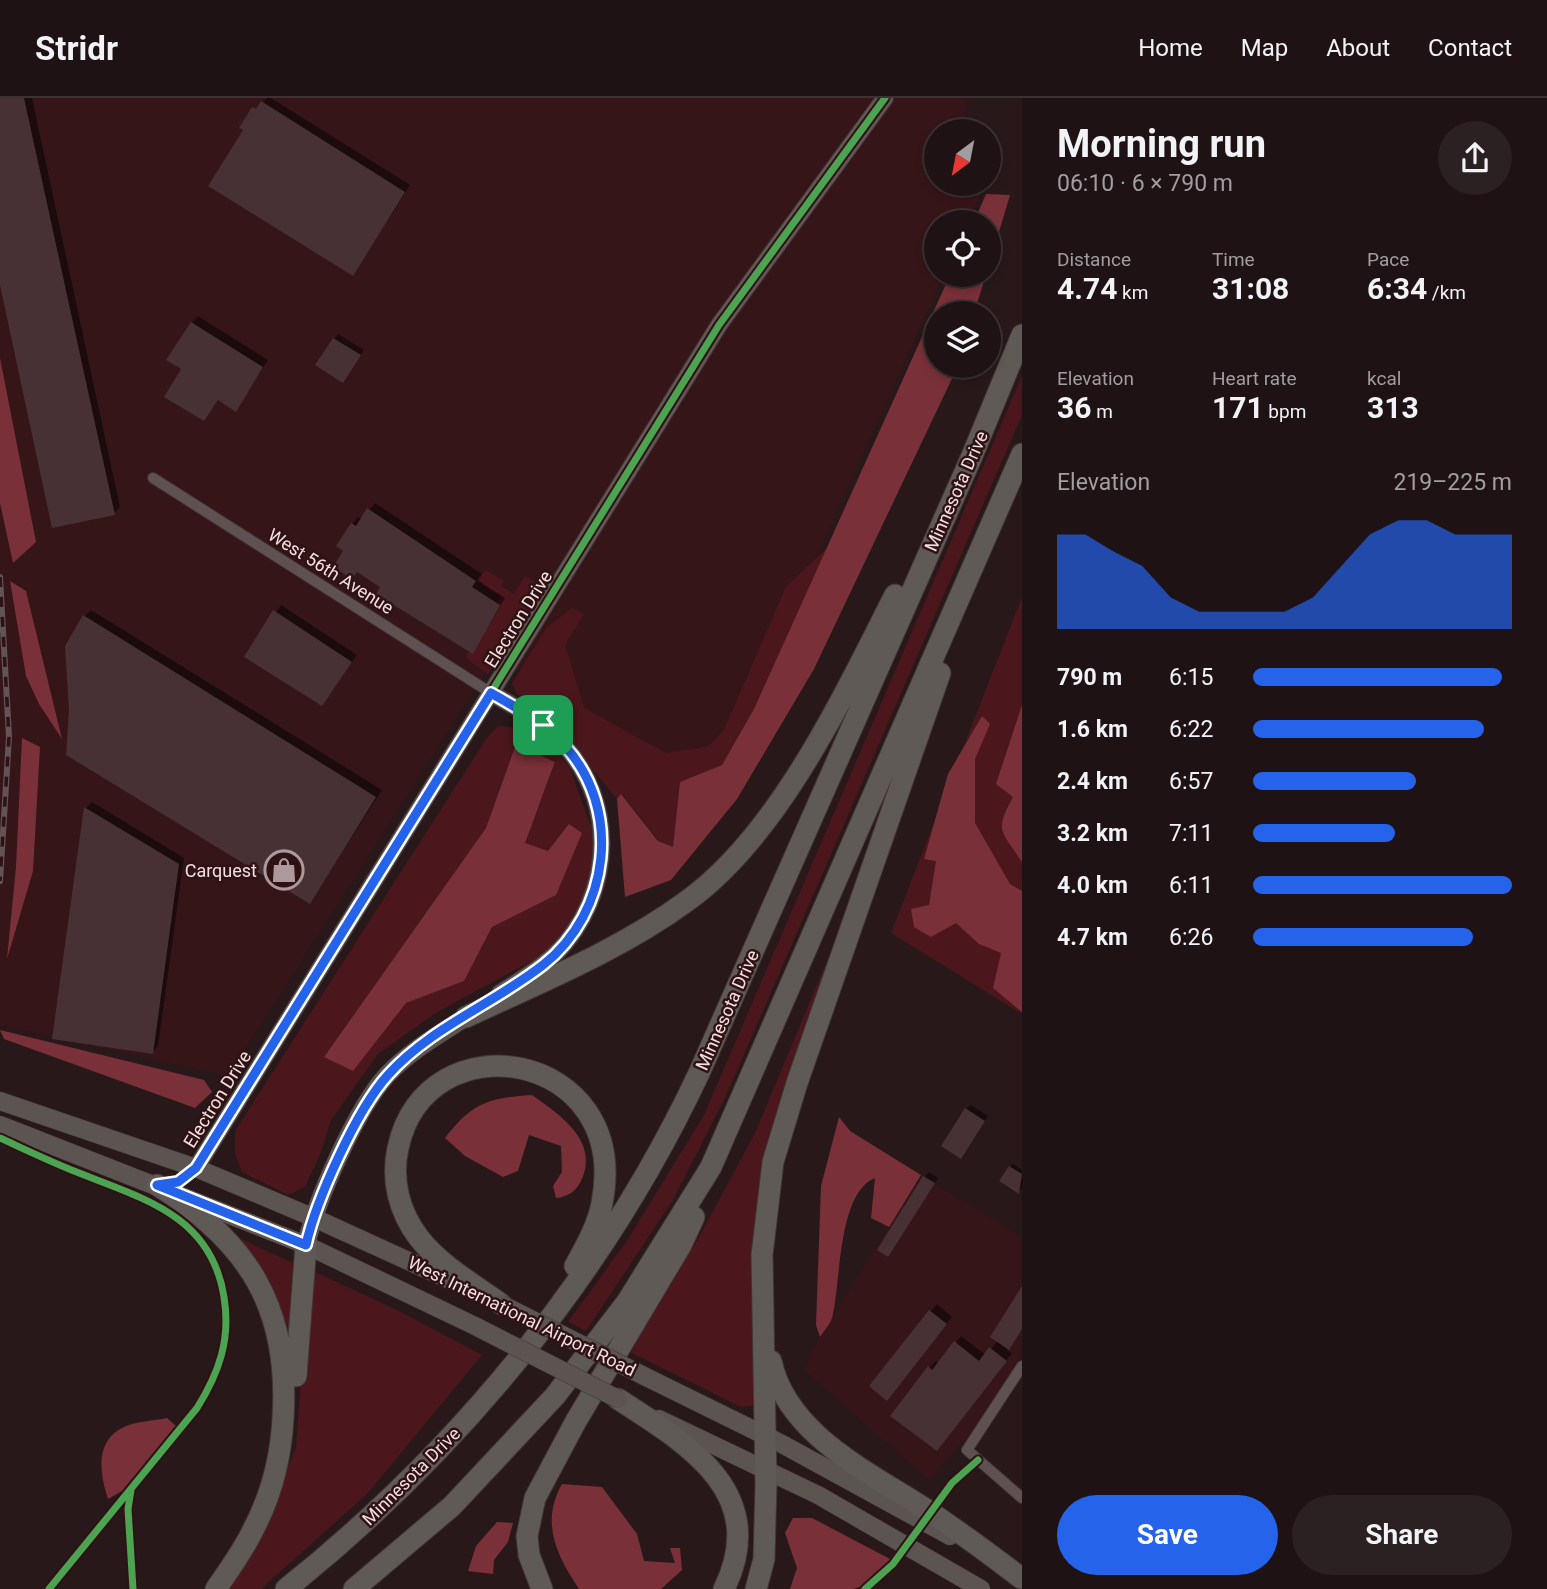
<!DOCTYPE html>
<html lang="en">
<head>
<meta charset="utf-8">
<style>
  body { margin:0; font-family:Roboto,sans-serif; background:#2b2022; color:#f1f3f6; height:100vh; display:flex; flex-direction:column; font-size:26px; white-space:nowrap }
  * { box-sizing:border-box; margin:0 }
  p { font-size:23px; color:#a19ea0 }
  .icon { flex:none; width:38px; height:38px; fill:none; stroke:currentColor; stroke-width:2; stroke-linecap:round; stroke-linejoin:round }
  .map { position:relative; flex:1; overflow:hidden }
  .sheet { display:flex; flex-direction:column; background:#1e1214; width:525px }
  .sheet>* { flex:none }
  .needle { width:46px; rotate:212deg }
  .controls { position:absolute; left:924px; top:21px; display:grid; gap:14px }
  .controls a { display:grid; place-items:center; width:77px; height:77px; border-radius:50%; background:#1e1214; box-shadow:0 4px 10px #0003,0 0 0 2px #3c3234; font-size:35px }
  .pin { position:absolute; display:grid; place-items:center; width:60px; height:60px; color:#fff; margin:-30px; border-radius:14px; box-shadow:0 4px 10px #0006 }
  .round { display:grid; place-items:center; flex:none; width:74px; height:74px; border-radius:37px; background:#2b2022 }
  .headline { display:flex; align-items:center; justify-content:space-between; height:119px; padding:0 35px }
  h1 { font-size:38px; font-weight:700; line-height:52px }
  .figures { display:grid; grid-template-columns:repeat(3,1fr); gap:10px; height:119px; padding:7px 35px }
  .figures div { display:grid; align-content:center }
  .figures b { font-size:30px; font-weight:700 }
  .figures small { font-size:19px; font-weight:400 }
  .figures p { font-size:19px }
  .chart { height:196px; padding:14px 35px }
  .chart p { display:flex; justify-content:space-between }
  .chart svg { width:100%; height:126px; margin-top:7px; fill:#2563eb; opacity:.7 }
  .cta { display:flex; gap:14px; margin-top:auto; padding:14px 35px }
  .cta a { flex:1; height:80px; border-radius:42px; background:#2563eb; color:#fff; font-size:28px; font-weight:700; line-height:80px; text-align:center }
  .cta a+a { background:#2b2022; color:#f1f3f6 }
  ul { padding:0 35px; list-style:none; font-size:23px }
  li { display:grid; grid-template-columns:112px 84px 1fr; align-items:center; height:52px }
  li i { height:18px; border-radius:9px; background:#2563eb }
  header { display:flex; align-items:center; gap:42px; box-sizing:border-box; height:98px; padding:0 35px; background:#1e1214; border-bottom:2px solid #3c3234 }
  header strong { font-size:33px }
  nav { display:flex; gap:38px; margin-inline-start:auto; font-size:24px }
  main { display:flex; flex:1; min-height:0 }
  .map>svg:first-child { display:block }
</style>
</head>
<body>
<header>
<strong>Stridr</strong>
<nav><a>Home</a><a>Map</a><a>About</a><a>Contact</a></nav>
</header>
<main>
<div class="map">
<svg width="1022" height="1491" viewBox="0 0 1022 1491">
  <rect width="100%" height="100%" fill="#28181a"/>
  <path fill="#361518" d="M0,0H967L964,33H936V86H985L968,124H936V177H944L730,649L672,667L496,558L228,978L0,927Z
    M921,1077L1022,1139V1255L981,1323L929,1382L804,1272L812,1252Z"/>
  <path fill="#4b171d" fill-rule="evenodd" d="M1022,278V317L725,1000L673,1102L586,1233L568,1224L628,1141L704,1017Z
    M827,450L754,611L722,667L680,684L673,750L659,743L622,696L617,701L547,616L517,596L512,585L547,529L572,510L584,516L565,547L584,610L666,655L709,648L724,632L786,489Z
    M485,472L504,483L501,488L514,496L525,478L541,488L488,576L466,560L468,553L473,556L499,507L497,505L501,499L478,484Z
    M1022,499V916L891,835Z
    M498,628L534,632L554,648L570,671L593,734L594,763L584,796L557,849L434,916L378,956L331,1022L321,1054L305,1089L288,1097L242,1074L235,1055V1033L486,641ZM516,646L555,664C544,691 537,718 525,745L548,754L569,727L556,797L492,829L464,883L406,905L324,959L486,730Z
    M868,765L773,1045L758,1307L741,1309L630,1254L699,1139L755,1035Z
    M239,1140L293,1165L289,1242L237,1144Z
    M313,1173L397,1212L482,1257L367,1396L261,1491H226L273,1408L296,1350L304,1238Z"/>
  <path fill="#7a3038" d="M986,96L1010,97L989,168V124H974Z
    M950,177H986L974,215H936V268H958L814,571L737,701L671,782L625,799L617,701L621,696L658,743L673,749L680,684L722,667L754,611Z
    M0,260L36,444L13,465L0,405Z
    M10,483L26,493L62,641L39,606L26,578Z
    M1022,607V764C1001,732 994,734 1013,699L996,686Z
    M982,618L990,626L975,661V725L1010,786L1022,793V914L993,890L1001,855L979,846L956,825L931,839L914,829L911,811L929,807L936,763L924,761L948,676Z
    M22,640L40,649L33,773L7,861L16,769Z
    M516,646L555,664C544,691 536,718 525,745L548,753L569,726L582,735L556,797L492,829L464,883L406,905L353,973L324,959L486,730Z
    M0,932L204,982L212,994L195,1010L4,941Z
    M532,997C560,1017 600,1043 581,1083C576,1093 568,1099 556,1100L553,1088L562,1074L561,1048L529,1037L518,1073L503,1079L465,1058L445,1040C472,1005 488,1000 532,997Z
    M839,1019L850,1033L921,1077L889,1129L871,1120L875,1080C837,1095 841,1187 832,1220C830,1226 824,1233 820,1239L816,1227L821,1088Z
    M167,1320L176,1328L122,1393L108,1401C100,1376 94,1343 124,1329C136,1323 154,1323 167,1320Z
    M562,1386L602,1389L637,1436L644,1463L675,1465L670,1450H680L682,1472L661,1491H579C557,1458 540,1425 562,1386Z
    M793,1420H812L892,1462L865,1487L853,1491H790L797,1470L785,1435Z
    M497,1424L513,1425L508,1444L494,1462L493,1476L468,1473L476,1448Z"/>
  <path fill="#0007" d="M0,0H32L120,409L114,415L0,179Z
    M267,0H271L410,87L353,176L262,5Z
    M198,218L268,262L236,311L219,301L204,321L183,270L192,225Z
    M338,236L364,252L343,283L334,241Z
    M375,405L482,476L477,482L505,500L472,554L383,488L346,452L352,426L358,419L362,421Z
    M281,507L357,557L322,606L247,559Z
    M91,512L382,692L310,804L71,612L85,518Z
    M92,704L184,760L158,948L152,954L54,940L86,710Z
    M971,1007L988,1018L965,1054L966,1011Z
    M1013,1066L1022,1072V1090L1019,1093L1010,1069Z
    M929,1074L938,1080L888,1157L925,1079Z
    M1022,1191V1231L1007,1252L1012,1255L943,1345L929,1270L936,1263L939,1266L961,1238L986,1257L998,1243Z
    M937,1206L952,1219L893,1294L871,1288Z"/>
  <path fill="#483135" d="M0,0H24L115,417L52,430L0,187Z
    M261,3L405,94L353,178L208,88L243,32L239,30L252,9L256,11Z
    M191,224L263,269L236,314L218,302L204,323L164,299L181,271L166,262Z
    M333,240L361,257L343,285L315,267Z
    M367,410L476,483L472,489L500,507L473,556L376,496L380,489L357,474L352,481L333,469L343,453L336,448L351,425L356,428Z
    M273,512L352,564L322,608L244,559Z
    M83,517L376,699L310,806L66,657L69,612L65,548Z
    M84,709L179,766L153,956L52,941Z
    M965,1010L985,1023L961,1061L941,1048Z
    M1009,1068L1022,1076L1019,1096L999,1083Z
    M923,1078L935,1085L888,1159L877,1152Z
    M1022,1188V1231L1009,1252L990,1239Z
    M929,1212L947,1226L887,1303L869,1288Z
    M954,1243L979,1263L989,1249L1007,1263L937,1353L890,1318L928,1268L932,1272Z"/>
  <g fill="none" stroke-linecap="round" stroke-linejoin="round">
    <g stroke="#413435" stroke-width="12">
      <path id="street" d="M153,380L491,595
        M1022,1268L967,1352L1022,1400"/>
    </g>
    <g stroke="#413435" stroke-width="18">
      <path id="secondary" d="M491,595C517,610 544,624 564,647C614,703 613,785 567,843C550,865 523,880 500,895
        M196,1070L719,227L885,0"/>
    </g>
    <g stroke="#413435" stroke-width="19">
      <path id="primary" d="M0,1003L196,1070L312,1119L463,1188
        M0,1027L306,1147L475,1228
        M306,1147C316,1103 356,1011 387,977C410,953 438,937 466,919
        M644,1278L782,1346L950,1438
        M659,1321L818,1397L981,1491"/>
    </g>
    <g stroke="#413435" stroke-width="23">
      <path id="highway" d="M466,919C541,884 620,852 687,803C779,737 844,597 895,497
        M157,1087C249,1144 290,1211 283,1320C281,1359 271,1398 253,1432C243,1453 229,1472 216,1491
        M501,1206C473,1186 440,1167 419,1140C399,1114 391,1082 398,1050C426,918 632,952 602,1105C598,1127 586,1148 575,1168
        M771,1263C787,1338 873,1376 930,1414C961,1435 991,1457 1021,1480
        M296,1278L306,1147
        M618,1301C688,1346 771,1395 724,1491
        M286,1491C459,1353 606,1174 700,973L972,358L1022,237
        M354,1491L452,1408L555,1298L627,1204L711,1069L1022,356
        M542,1491L529,1457L527,1438L535,1400L576,1323L681,1147L694,1119
        M756,1491L764,1461L766,1386L762,1157L773,1064L797,985L940,575"/>
    </g>
    <use href="#street" stroke="#5f5152" stroke-width="10"/>
    <use href="#secondary" stroke="#625856" stroke-width="16"/>
    <use href="#primary" stroke="#5b5451" stroke-width="18"/>
    <use href="#highway" stroke="#5f5a56" stroke-width="21"/>
    <g stroke="#625456" stroke-width="6">
      <path id="rail" d="M0,479L9,639L0,783"/>
    </g>
    <use href="#rail" stroke="#2e1214" stroke-width="3.5" stroke-dasharray="10" stroke-linecap="butt"/>
    <g stroke="#413435" stroke-width="19" stroke-linecap="butt">
      <path id="primary-bridge" d="M501,1206L644,1278
        M475,1228L618,1301"/>
    </g>
    <use href="#primary-bridge" stroke="#5b5451" stroke-width="18"/>
    <g stroke="#2e1214" stroke-width="11">
      <path id="cycleway" d="M0,1040C24,1051 49,1063 74,1073C141,1100 211,1116 224,1199C231,1241 219,1275 197,1310L49,1491
        M196,1070L719,227L885,0
        M131,1392L128,1411L133,1491
        M865,1491L893,1466L952,1385L978,1362"/>
    </g>
    <use href="#cycleway" stroke="#4ca352" stroke-width="7"/>
  </g>
  <g fill="none" stroke-linecap="round" stroke-linejoin="round">
    <g stroke="#fff" stroke-width="14">
      <path id="route" d="M491,595C517,610 543,624 564,647C623,711 610,814 543,867C493,906 430,930 388,977C357,1011 316,1102 306,1147L157,1087L178,1084L196,1070Z"/>
    </g>
    <use href="#route" stroke="#2563eb" stroke-width="9"/>
  </g>
  <defs>
    <g id="shop-ring" transform="scale(2.0125)"><circle r="9.5" fill="#2e1214" stroke="#ad999b" stroke-width="1.5"/><path d="M-5-2.5h2.3a2.7 3.5 0 0 1 5.4 0H5L5.5 6h-11ZM-1.5-2.5h3a1.5 2.3 0 0 0-3 0Z" fill="#ad999b"/></g>
  </defs>
  <g fill-rule="evenodd">
    <use href="#shop-ring" x="284" y="772"/>
  </g>
  <g text-anchor="middle" dominant-baseline="central" stroke-width="5" stroke-linejoin="round" paint-order="stroke">
    <g font-size="18" fill="#f4dfe0" stroke="#2e1214">
      <text transform="translate(956 393) rotate(-66)">Minnesota Drive</text>
      <text transform="translate(331 473) rotate(32)">West 56th Avenue</text>
      <text transform="translate(518 521) rotate(-58)">Electron Drive</text>
      <text transform="translate(727 912) rotate(-66)">Minnesota Drive</text>
      <text transform="translate(217 1001) rotate(-58)">Electron Drive</text>
      <text transform="translate(522 1218) rotate(26)">West International Airport Road</text>
      <text transform="translate(411 1378) rotate(-45)">Minnesota Drive</text>
    </g>
    <g font-size="18" fill="#f4dfe0" stroke="#2e1214" text-anchor="end">
      <text x="257" y="772">Carquest</text>
    </g>
  </g>
</svg>
<div class="controls">
<a><svg class="needle" viewBox="-14 -14 28 28"><path d="M0-13l5 13h-10z" fill="#e53935"/><path d="M0 13l5-13h-10z" fill="#a19ea0"/></svg></a>
<a><svg class="icon" aria-label="locate" viewBox="0 0 24 24"><circle cx="12" cy="12" r="6"/><path d="M12 2v4M12 18v4M2 12h4M18 12h4"/></svg></a>
<a><svg class="icon" aria-label="layers" viewBox="0 0 24 24"><path d="M12 4l9 5-9 5-9-5zM3 14l9 5 9-5"/></svg></a>
</div>
<div class="pin" style="left:543px;top:627px;background:#1e9e55"><svg class="icon" aria-label="arrive" viewBox="0 0 24 24"><path d="M6 21V4h12l-3 4 3 4H6"/></svg></div>
</div>
<section class="sheet">
<div class="headline"><div><h1>Morning run</h1><p>06:10 · 6 × 790 m</p></div><a class="round"><svg class="icon" aria-label="share" viewBox="0 0 24 24"><path d="M12 15V3M7 8l5-5 5 5M5 13v7h14v-7"/></svg></a></div>
<div class="figures">
<div><p>Distance</p><b>4.74<small> km</small></b></div>
<div><p>Time</p><b>31:08</b></div>
<div><p>Pace</p><b>6:34<small> /km</small></b></div>
</div>
<div class="figures">
<div><p>Elevation</p><b>36<small> m</small></b></div>
<div><p>Heart rate</p><b>171<small> bpm</small></b></div>
<div><p>kcal</p><b>313</b></div>
</div>
<div class="chart"><p><span>Elevation</span>219–225 m</p>
<svg viewBox="0 0 160 44" preserveAspectRatio="none"><path d="M0 44V11L10 11L20 17L30 22L40 33L50 38L60 38L70 38L80 38L90 33L100 22L110 11L120 6L130 6L140 11L150 11L160 11V44z"/></svg>
</div>
<ul>
<li><b>790 m</b>6:15<i style="width:96%"></i></li>
<li><b>1.6 km</b>6:22<i style="width:89%"></i></li>
<li><b>2.4 km</b>6:57<i style="width:63%"></i></li>
<li><b>3.2 km</b>7:11<i style="width:55%"></i></li>
<li><b>4.0 km</b>6:11<i style="width:100%"></i></li>
<li><b>4.7 km</b>6:26<i style="width:85%"></i></li>
</ul>
<div class="cta"><a>Save</a><a>Share</a></div>
</section>
</main>
</body>
</html>
